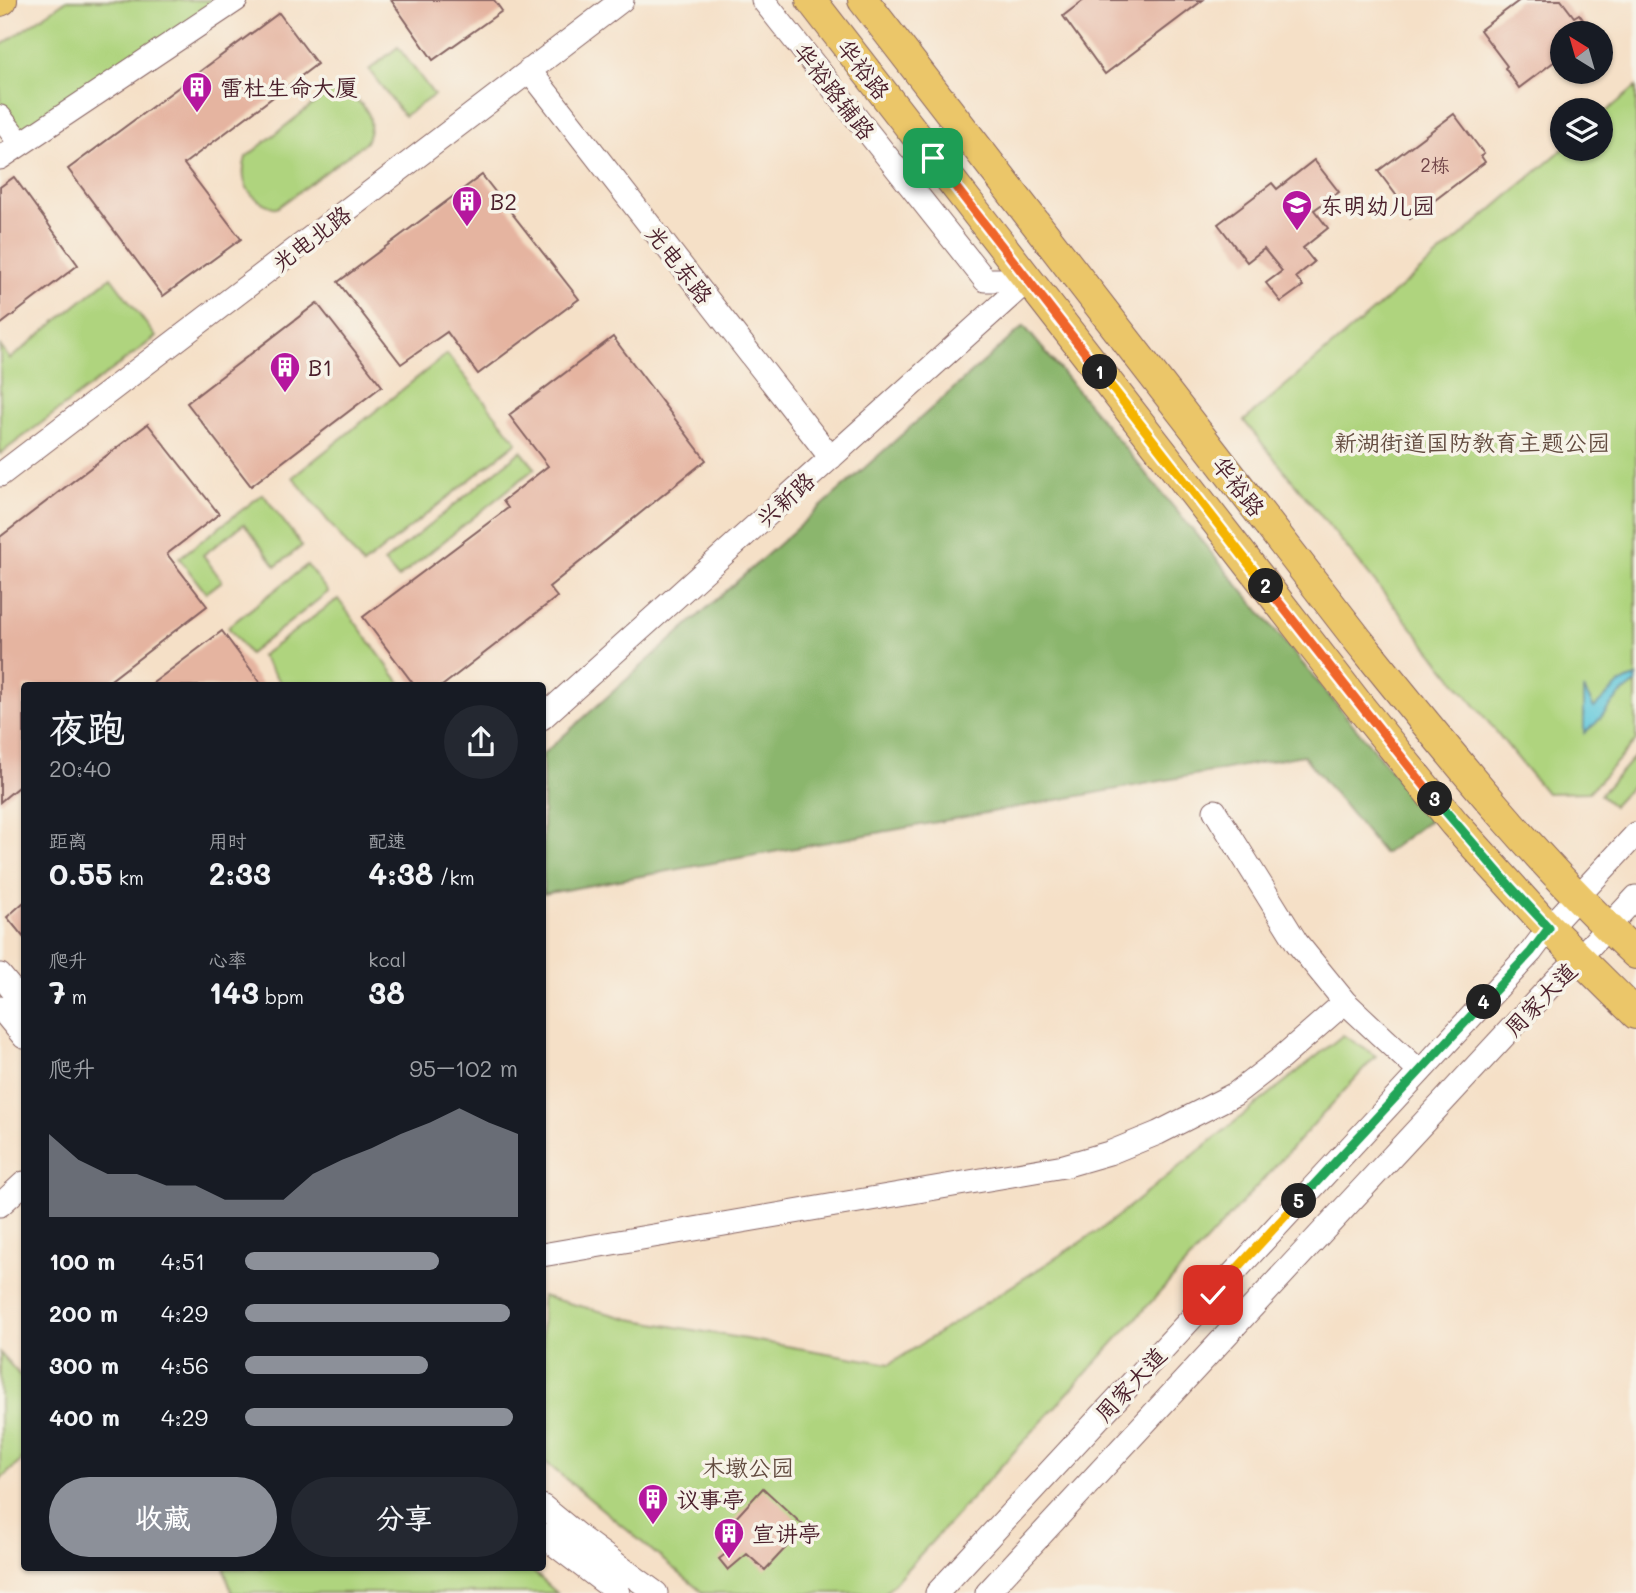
<!DOCTYPE html>
<html lang="zh">
<head>
<meta charset="utf-8">
<style>
  body { margin:0; font-family:Mali,"LXGW WenKai TC",sans-serif; background:#242831; color:#f1f3f6; height:100vh; display:flex; flex-direction:column; font-size:26px; white-space:nowrap }
  * { box-sizing:border-box; margin:0 }
  p { font-size:23px; color:#9ea1a6 }
  .icon { flex:none; width:38px; height:38px; fill:none; stroke:currentColor; stroke-width:2; stroke-linecap:round; stroke-linejoin:round }
  .map { position:relative; flex:1; overflow:hidden }
  .sheet { position:absolute; left:21px; top:682px; width:525px; height:889px; display:flex; flex-direction:column; background:#171b24; border-radius:7px; box-shadow:0 2px 5px #0004 }
  .sheet>* { flex:none }
  .needle { width:46px; rotate:323deg }
  .fabs { position:absolute; left:1550px; top:21px; display:grid; gap:14px }
  .fabs a { display:grid; place-items:center; width:63px; height:63px; border-radius:50%; background:#171b24; box-shadow:0 2px 5px #0004; font-size:35px }
  .pin { position:absolute; display:grid; place-items:center; width:60px; height:60px; color:#fff; margin:-30px; border-radius:14px; box-shadow:0 4px 10px #0006 }
  .km { position:absolute; width:35px; height:35px; margin:-18px; border-radius:50%; background:#222; color:#fff; font-size:19px; line-height:35px; text-align:center }
  .round { display:grid; place-items:center; flex:none; width:74px; height:74px; border-radius:37px; background:#242831 }
  .head { display:flex; align-items:center; justify-content:space-between; height:119px; padding:0 28px }
  h1 { font-size:38px; font-weight:700; line-height:52px }
  .stats { display:grid; grid-template-columns:repeat(3,1fr); gap:10px; height:119px; padding:7px 28px }
  .stats div { display:grid; align-content:center }
  .stats b { font-size:30px; font-weight:700 }
  .stats small { font-size:19px; font-weight:400 }
  .stats p { font-size:19px }
  .chart { height:196px; padding:14px 28px }
  .chart p { display:flex; justify-content:space-between }
  .chart svg { width:100%; height:126px; margin-top:7px; fill:#8c9099; opacity:.7 }
  .action { display:flex; gap:14px; margin-top:auto; padding:14px 28px }
  .action a { flex:1; height:80px; border-radius:42px; background:#8c9099; color:#fff; font-size:28px; font-weight:700; line-height:80px; text-align:center }
  .action a+a { background:#242831; color:#f1f3f6 }
  ul { padding:0 28px; list-style:none; font-size:23px }
  li { display:grid; grid-template-columns:112px 84px 1fr; align-items:center; height:52px }
  li i { height:18px; border-radius:9px; background:#8c9099 }
  .map>svg:first-child { display:block }
</style>
</head>
<body>
<div class="map">
<svg width="1636" height="1593" viewBox="0 0 1636 1593">
  <rect width="100%" height="100%" fill="#f7f3e8"/>
  <filter id="ink" filterUnits="userSpaceOnUse"><feTurbulence type="fractalNoise" baseFrequency=".0143" numOctaves="2"/><feDisplacementMap in="SourceGraphic" scale="14" xChannelSelector="R" yChannelSelector="G"/><feConvolveMatrix kernelMatrix="1 2 1 2 8 2 1 2 1" color-interpolation-filters="sRGB"/></filter>
  <filter id="wash" filterUnits="userSpaceOnUse"><feTurbulence type="fractalNoise" baseFrequency=".00686" numOctaves="4" result="noise"/><feDisplacementMap in="SourceGraphic" scale="28" xChannelSelector="R" yChannelSelector="G"/><feGaussianBlur stdDeviation="1.57" result="paint"/><feColorMatrix in="noise" values="0 0 0 0 0 0 0 0 0 0 0 0 0 0 0 0 0 1.4 0 .05"/><feComposite in="paint" operator="in"/></filter>
  <g filter="url(#wash)">
    <rect width="100%" height="100%" fill="#f5e0c7"/>
    <path fill="#afd47e" stroke="#7c7a54" stroke-width="2" d="M67,0H222L21,135L0,103V46Z
      M398,47L434,95L404,116L369,70Z
      M1636,87V741L1589,792L1546,793L1244,421L1563,149H1601V116Z
      M340,92C364,101 378,116 366,142L277,208C250,201 238,184 246,157L326,94Z
      M111,277L156,337L0,454V346L10,359Z
      M447,354L517,442L363,565L293,477Z
      M521,451L535,468L398,578L384,562Z
      M263,494L302,546L276,566L244,524L203,555L222,581L206,593L179,558Z
      M307,565L328,592L249,654L228,627Z
      M338,599L401,684L398,686H283L261,656Z
      M1636,755V781L1613,806L1600,795Z
      M1343,1035L1376,1056L885,1593H703L543,1460L542,1296L630,1319L890,1364L1104,1227Z
      M0,1353L24,1380V1458L0,1480Z
      M224,1568H529L557,1593H232Z"/>
    <path fill="#8bb66d" stroke="#6a6a4c" stroke-width="2" d="M1024,326L1431,819L1384,854L1303,755L543,894V754Z"/>
    <path fill="#5fc8db" stroke="#547483" stroke-width="2" d="M1636,677V683L1619,696L1596,723L1584,733V689L1594,708C1607,696 1618,681 1636,677Z"/>
    <g id="blocks">
      <path fill="#e5b4a0" d="M391,0H494L502,11L433,60Z
        M1084,0H1203L1105,74L1063,16Z
        M1520,0H1561L1574,17L1579,14L1593,33H1563V55L1519,88L1505,68L1507,66L1480,30Z
        M279,13L317,64L184,164L241,239L163,296L68,169Z
        M1454,114L1484,154L1481,156L1485,162L1410,219L1400,205L1402,203L1378,171Z
        M1314,160L1339,192L1314,210L1328,228L1303,248L1314,262L1296,277L1303,286L1281,302L1266,283L1282,271L1264,249L1247,262L1218,224L1272,183L1277,189Z
        M482,175L579,299L478,374L447,332L401,364L338,282Z
        M14,177L78,265L0,325V187Z
        M317,303L382,386L251,486L187,403Z
        M613,337L706,460L549,587L557,597L442,686H415L363,617L508,508L503,501L548,466L509,415Z
        M148,424L219,514L167,554L207,606L111,680L116,686H24V782L0,802V537Z
        M222,631L263,686H149Z
        M24,902V938L7,917Z
        M763,1488L805,1527L765,1570L747,1554L728,1570L719,1559L737,1545L723,1532Z"/>
    </g>
  </g>
  <g filter="url(#ink)">
    <use href="#blocks" fill-opacity="0" stroke="#866362" stroke-width="2"/>
    <g fill="none" stroke-linecap="round" stroke-linejoin="round">
      <g stroke="#866362" stroke-width="25">
        <path id="minor" d="M763,0L985,280H1028
          M529,70L831,458
          M0,117L21,144
          M0,158L236,0
          M0,475L622,0
          M542,718L1028,280
          M1215,811L1297,943L1345,1002L1420,1072
          M0,975L24,1004
          M0,1008L24,1037
          M0,1205L24,1183
          M542,1255L1064,1166L1109,1153L1158,1133L1235,1094L1280,1059L1345,1002
          M542,1506L581,1538L656,1593
          M542,1535L618,1593
          M937,1593L1531,952L1549,928L1636,834
          M987,1593L1557,979L1579,958L1636,897"/>
      </g>
      <g stroke="#866362" stroke-width="32">
        <path id="major" d="M811,0L1357,703L1454,823L1549,928L1636,1014
          M863,0L1358,640C1446,749 1533,858 1636,954
          M0,1L2,0"/>
      </g>
      <use href="#minor" stroke="#fff" stroke-width="23"/>
      <use href="#major" stroke="#ebc669" stroke-width="30"/>
    </g>
  </g>
  <g fill="none" stroke-linecap="round" stroke-linejoin="round" filter="url(#ink)">
    <g stroke="#fff" stroke-width="14">
      <path id="split-1" d="M933,158L1100,372"/>
    </g>
    <g stroke="#fff" stroke-width="14">
      <path id="split-2" d="M1100,372L1266,586"/>
    </g>
    <g stroke="#fff" stroke-width="14">
      <path id="split-3" d="M1266,586L1435,799"/>
    </g>
    <g stroke="#fff" stroke-width="14">
      <path id="split-4" d="M1435,799L1509,885L1549,928L1531,952L1484,1002"/>
    </g>
    <g stroke="#fff" stroke-width="14">
      <path id="split-5" d="M1299,1201L1484,1002"/>
    </g>
    <g stroke="#fff" stroke-width="14">
      <path id="split-6" d="M1213,1295L1299,1201"/>
    </g>
    <use href="#split-1" stroke="#f0652b" stroke-width="9"/>
    <use href="#split-2" stroke="#f5b400" stroke-width="9"/>
    <use href="#split-3" stroke="#f0652b" stroke-width="9"/>
    <use href="#split-4" stroke="#22a559" stroke-width="9"/>
    <use href="#split-5" stroke="#22a559" stroke-width="9"/>
    <use href="#split-6" stroke="#f5b400" stroke-width="9"/>
  </g>
  <defs>
    <g id="building-pin" transform="scale(1.575)"><path d="M0 17L-7.5 6A9.5 9.5 0 1 1 7.5 6Z" fill="#b5179e" stroke="#f7f3e8"/><path d="M-4-6H4V6H1V3H-1V6H-4ZM-2.5-4.3h1.7v1.8h-1.7ZM.8-4.3h1.7v1.8H.8ZM-2.5-1h1.7V.8h-1.7ZM.8-1h1.7V.8H.8Z" fill="#fff"/></g>
    <g id="school-pin" transform="scale(1.575)"><path d="M0 17L-7.5 6A9.5 9.5 0 1 1 7.5 6Z" fill="#b5179e" stroke="#f7f3e8"/><path d="M0-5L7-2L0 1L-7-2ZM-4 1L0 2.5L4 1V4Q0 6-4 4Z" fill="#fff"/></g>
  </defs>
  <g fill-rule="evenodd">
    <use href="#building-pin" x="197" y="87"/>
    <use href="#building-pin" x="467" y="201"/>
    <use href="#school-pin" x="1297" y="205"/>
    <use href="#building-pin" x="285" y="367"/>
    <use href="#building-pin" x="653" y="1499"/>
    <use href="#building-pin" x="729" y="1533"/>
  </g>
  <g text-anchor="middle" dominant-baseline="central" stroke-width="7" stroke-linejoin="round" paint-order="stroke">
    <g font-size="19" fill="#714448">
      <text x="1435" y="164">2栋</text>
    </g>
    <g font-size="23" fill="#4a1f2b" stroke="#f7f3e8">
      <text transform="translate(864 69) rotate(52)">华裕路</text>
      <text transform="translate(835 91) rotate(52)">华裕路辅路</text>
      <text transform="translate(311 238) rotate(-37)">光电北路</text>
      <text transform="translate(680 264) rotate(52)">光电东路</text>
      <text transform="translate(1239 486) rotate(52)">华裕路</text>
      <text transform="translate(785 499) rotate(-42)">兴新路</text>
      <text transform="translate(1540 999) rotate(-46)">周家大道</text>
      <text transform="translate(1130 1384) rotate(-47)">周家大道</text>
    </g>
    <g font-size="23" fill="#4a1f2b" stroke="#f7f3e8" text-anchor="start">
      <text x="220" y="87">雷杜生命大厦</text>
      <text x="490" y="201">B2</text>
      <text x="1320" y="205">东明幼儿园</text>
      <text x="308" y="367">B1</text>
      <text x="676" y="1499">议事亭</text>
      <text x="752" y="1533">宣讲亭</text>
    </g>
    <g font-size="23" fill="#634c40" stroke="#f7f3e8">
      <text x="1472" y="442">新湖街道国防教育主题公园</text>
      <text x="748" y="1467">木墩公园</text>
    </g>
  </g>
</svg>
<div class="fabs">
<a><svg class="needle" viewBox="-14 -14 28 28"><path d="M0-13l5 13h-10z" fill="#e53935"/><path d="M0 13l5-13h-10z" fill="#9ea1a6"/></svg></a>
<a><svg class="icon" aria-label="layers" viewBox="0 0 24 24"><path d="M12 4l9 5-9 5-9-5zM3 14l9 5 9-5"/></svg></a>
</div>
<div class="pin" style="left:933px;top:158px;background:#1e9e55"><svg class="icon" aria-label="arrive" viewBox="0 0 24 24"><path d="M6 21V4h12l-3 4 3 4H6"/></svg></div>
<div class="pin" style="left:1213px;top:1295px;background:#d93025"><svg class="icon" aria-label="check" viewBox="0 0 24 24"><path d="M5 12l5 5 9-10"/></svg></div>
<b class="km" style="left:1100px;top:372px">1</b>
<b class="km" style="left:1266px;top:586px">2</b>
<b class="km" style="left:1435px;top:799px">3</b>
<b class="km" style="left:1484px;top:1002px">4</b>
<b class="km" style="left:1299px;top:1201px">5</b>
<section class="sheet">
<div class="head"><div><h1>夜跑</h1><p>20:40</p></div><a class="round"><svg class="icon" aria-label="share" viewBox="0 0 24 24"><path d="M12 15V3M7 8l5-5 5 5M5 13v7h14v-7"/></svg></a></div>
<div class="stats">
<div><p>距离</p><b>0.55<small> km</small></b></div>
<div><p>用时</p><b>2:33</b></div>
<div><p>配速</p><b>4:38<small> /km</small></b></div>
</div>
<div class="stats">
<div><p>爬升</p><b>7<small> m</small></b></div>
<div><p>心率</p><b>143<small> bpm</small></b></div>
<div><p>kcal</p><b>38</b></div>
</div>
<div class="chart"><p><span>爬升</span>95–102 m</p>
<svg viewBox="0 0 160 44" preserveAspectRatio="none"><path d="M0 44V15L10 24L20 29L30 29L40 33L50 33L60 38L70 38L80 38L90 29L100 24L110 20L120 15L130 11L140 6L150 11L160 15V44z"/></svg>
</div>
<ul>
<li><b>100 m</b>4:51<i style="width:71%"></i></li>
<li><b>200 m</b>4:29<i style="width:97%"></i></li>
<li><b>300 m</b>4:56<i style="width:67%"></i></li>
<li><b>400 m</b>4:29<i style="width:98%"></i></li>
</ul>
<div class="action"><a>收藏</a><a>分享</a></div>
</section>
</div>
</body>
</html>
